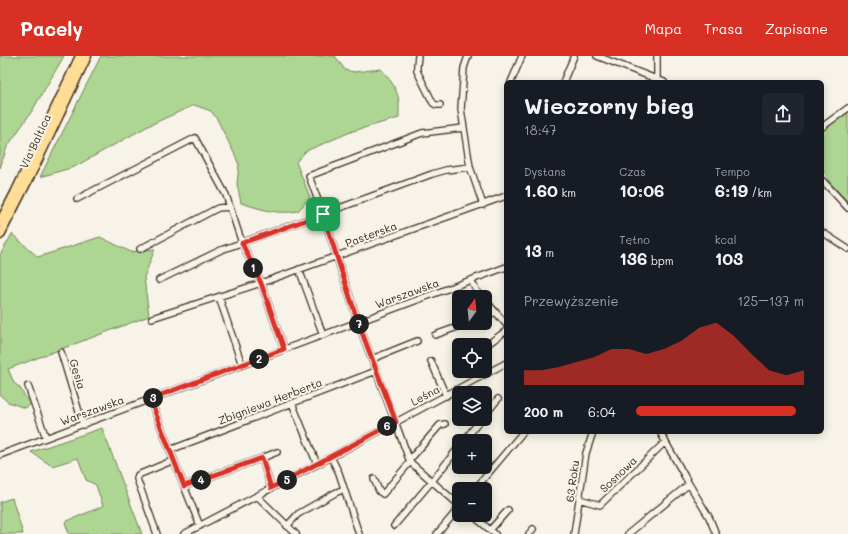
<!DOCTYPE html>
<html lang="pl">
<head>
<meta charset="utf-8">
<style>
  body { margin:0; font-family:Mali,sans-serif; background:#20242c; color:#f1f3f6; height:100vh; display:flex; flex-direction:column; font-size:15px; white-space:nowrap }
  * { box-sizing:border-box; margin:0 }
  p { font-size:13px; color:#9ea1a6 }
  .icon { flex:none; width:22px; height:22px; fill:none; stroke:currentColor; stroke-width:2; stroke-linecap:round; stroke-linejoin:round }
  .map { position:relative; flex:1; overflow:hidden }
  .details { position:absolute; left:504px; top:24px; width:320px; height:354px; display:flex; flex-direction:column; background:#171b24; border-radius:6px; box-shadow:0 2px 10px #0003 }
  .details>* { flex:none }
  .needle { width:26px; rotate:15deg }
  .buttons { position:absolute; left:452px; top:234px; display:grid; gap:8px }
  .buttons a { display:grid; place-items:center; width:40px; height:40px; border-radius:6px; background:#171b24; box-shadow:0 2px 10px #0003; font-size:20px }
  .pin { position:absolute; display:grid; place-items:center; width:34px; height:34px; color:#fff; margin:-17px; border-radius:8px; box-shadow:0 2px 6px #0006 }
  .km { position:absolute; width:20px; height:20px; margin:-10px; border-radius:50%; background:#222; color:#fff; font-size:11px; line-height:20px; text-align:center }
  .round { display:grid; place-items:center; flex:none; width:42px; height:42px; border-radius:6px; background:#20242c }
  .head { display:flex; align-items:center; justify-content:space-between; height:68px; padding:0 20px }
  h1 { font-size:22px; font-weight:700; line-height:30px }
  .figures { display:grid; grid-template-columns:repeat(3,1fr); gap:6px; height:68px; padding:4px 20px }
  .figures div { display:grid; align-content:center }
  .figures b { font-size:17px; font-weight:700 }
  .figures small { font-size:11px; font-weight:400 }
  .figures p { font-size:11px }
  .chart { height:112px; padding:8px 20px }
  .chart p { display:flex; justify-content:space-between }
  .chart svg { width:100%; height:72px; margin-top:4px; fill:#d93025; opacity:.7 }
  ul { padding:0 20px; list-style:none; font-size:13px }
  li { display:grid; grid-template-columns:64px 48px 1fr; align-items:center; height:30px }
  li i { height:10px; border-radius:5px; background:#d93025 }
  header { display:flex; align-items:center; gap:24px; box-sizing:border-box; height:56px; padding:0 20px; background:#d93025; color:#fff }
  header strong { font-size:19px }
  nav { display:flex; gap:22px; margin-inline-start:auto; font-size:14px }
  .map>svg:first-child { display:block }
</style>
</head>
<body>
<header>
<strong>Pacely</strong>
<nav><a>Mapa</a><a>Trasa</a><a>Zapisane</a></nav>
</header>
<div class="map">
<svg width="848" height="478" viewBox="0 0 848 478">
  <rect width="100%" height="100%" fill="#f7f3e8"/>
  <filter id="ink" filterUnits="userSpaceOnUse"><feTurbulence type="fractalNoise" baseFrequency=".025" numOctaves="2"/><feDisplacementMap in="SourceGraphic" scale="8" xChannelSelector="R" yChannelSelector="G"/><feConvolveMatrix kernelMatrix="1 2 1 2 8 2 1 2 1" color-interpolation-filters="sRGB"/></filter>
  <g filter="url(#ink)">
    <path fill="#aed693" stroke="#748058" d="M0,0H64L32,55L7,91L0,112Z
      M101,0H335L345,14L354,16L381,13C389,22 397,32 399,45C399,50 399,56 399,62L353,75L306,95L296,106L310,141L298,155C276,159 261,153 241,147L237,128L239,109L235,99L217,63L211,55L194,49L150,69L74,111L40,121Z
      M848,55V146L830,127L822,112V75Z
      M12,178L38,201L100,181L131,196L155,193L144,221L149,260L8,313L14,327L20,332L30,349L25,352L8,346L0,339V199Z
      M102,372L142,478H69L65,466L103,450L96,429L86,424L78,402L52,410L31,396Z
      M12,442L23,478H0V446Z"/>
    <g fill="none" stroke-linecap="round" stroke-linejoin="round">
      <g stroke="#3b2a1e" stroke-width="8">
        <path id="minor" d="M418,0L417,9V15L433,47L436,49H440
          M468,0L464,12L461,53L470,111L483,149
          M597,0L664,26
          M657,0V23
          M511,26L522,0
          M563,26L574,0
          M822,71L848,52
          M822,124L848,152
          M77,143L195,82L226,139L242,187L261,227L284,293
          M822,176L848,193
          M140,193L214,154L218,152L230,151
          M299,213L323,279
          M159,224L221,194L323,158L432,118L446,114L470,111
          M471,224L476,234L482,241
          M219,241L242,309
          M485,244L506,268
          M485,261L495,256
          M152,262L261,227L506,140
          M435,279L469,267
          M485,290L506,275
          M61,296L83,369
          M372,303L417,285
          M431,305L446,340
          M28,330L46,382
          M150,343L184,430L200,470
          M292,347L317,408
          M485,359L498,343
          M660,376L689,428L709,461L716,478
          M464,385L481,363
          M170,394L376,315
          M0,399L506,211
          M331,401L339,417L359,478
          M262,402L271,432
          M409,403L413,400L440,369L445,368
          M374,423L379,435L383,438L410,406
          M184,430L262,402L277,396
          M475,433L523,376
          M257,440L296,478
          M579,443L600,449L665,386
          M459,449L410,406L358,266L323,158L309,120L422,77L463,72
          M472,459L495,478
          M287,470L298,458L335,437L344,433
          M394,470L432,425L459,391
          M490,474L508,454
          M157,478L137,423L138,419L174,404
          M184,478L331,401L506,307
          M437,478L459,452
          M529,478L533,473
          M574,478L586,397L593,376
          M628,478L689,428"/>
      </g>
      <g stroke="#3b2a1e" stroke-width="11">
        <path id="highway" d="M0,166L15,137L80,0
          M0,179L35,110L87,0"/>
      </g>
      <use href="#minor" stroke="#f7f3e8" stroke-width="5.5"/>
      <use href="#highway" stroke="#fedd96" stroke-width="8"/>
    </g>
  </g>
  <g fill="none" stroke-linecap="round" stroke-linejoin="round" filter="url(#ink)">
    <g stroke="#fff" stroke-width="8">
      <path id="route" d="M323,158L358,266L396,366L271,432L262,402L184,430L150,343L284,293L261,227L242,187Z"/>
    </g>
    <use href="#route" stroke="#d93025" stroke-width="5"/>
  </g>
  <g text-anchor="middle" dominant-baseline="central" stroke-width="4" stroke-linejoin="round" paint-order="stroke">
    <g font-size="11" fill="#3b2a1e" stroke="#f7f3e8">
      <text transform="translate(35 85) rotate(-65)">Via Baltica</text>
      <text transform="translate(371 178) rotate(-20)">Pasterska</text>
      <text transform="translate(407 237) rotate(-20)">Warszawska</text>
      <text transform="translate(78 318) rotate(73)">Gęsia</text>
      <text transform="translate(425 339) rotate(-28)">Leśna</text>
      <text transform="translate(270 345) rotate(-21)">Zbigniewa Herberta</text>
      <text transform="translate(92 354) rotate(-20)">Warszawska</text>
      <text transform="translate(618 418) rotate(-44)">Sosnowa</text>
      <text transform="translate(572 425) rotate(-82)">63 Roku</text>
    </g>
  </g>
</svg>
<div class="buttons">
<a><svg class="needle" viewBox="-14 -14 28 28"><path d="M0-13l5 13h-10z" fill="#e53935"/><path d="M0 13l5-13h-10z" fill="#9ea1a6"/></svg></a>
<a><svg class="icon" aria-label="locate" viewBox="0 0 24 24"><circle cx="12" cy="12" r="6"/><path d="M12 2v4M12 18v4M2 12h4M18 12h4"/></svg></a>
<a><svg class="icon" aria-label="layers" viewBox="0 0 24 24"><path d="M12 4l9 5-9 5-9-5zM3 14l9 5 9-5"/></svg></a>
<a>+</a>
<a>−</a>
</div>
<div class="pin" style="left:323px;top:158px;background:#1e9e55"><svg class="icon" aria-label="arrive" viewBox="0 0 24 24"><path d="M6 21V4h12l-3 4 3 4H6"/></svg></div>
<b class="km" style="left:253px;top:212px">1</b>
<b class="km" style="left:259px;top:303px">2</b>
<b class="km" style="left:153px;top:342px">3</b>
<b class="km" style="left:201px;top:424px">4</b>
<b class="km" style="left:287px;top:424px">5</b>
<b class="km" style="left:387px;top:370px">6</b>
<b class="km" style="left:359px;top:268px">7</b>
<section class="details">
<div class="head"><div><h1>Wieczorny bieg</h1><p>18:47</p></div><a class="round"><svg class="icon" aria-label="share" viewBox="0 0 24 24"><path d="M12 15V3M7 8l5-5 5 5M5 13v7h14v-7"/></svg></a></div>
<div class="figures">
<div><p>Dystans</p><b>1.60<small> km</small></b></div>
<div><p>Czas</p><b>10:06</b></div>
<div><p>Tempo</p><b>6:19<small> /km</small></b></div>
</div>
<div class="figures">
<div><b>13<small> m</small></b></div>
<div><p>Tętno</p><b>136<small> bpm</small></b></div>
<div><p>kcal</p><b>103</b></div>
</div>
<div class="chart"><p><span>Przewyższenie</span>125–137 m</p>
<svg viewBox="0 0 160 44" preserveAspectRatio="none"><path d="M0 44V35L10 35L20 33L30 30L40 27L50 22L60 22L70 25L80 22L90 17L100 9L110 6L120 14L130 25L140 35L150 38L160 35V44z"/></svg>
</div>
<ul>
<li><b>200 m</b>6:04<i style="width:95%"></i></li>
</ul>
</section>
</div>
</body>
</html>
